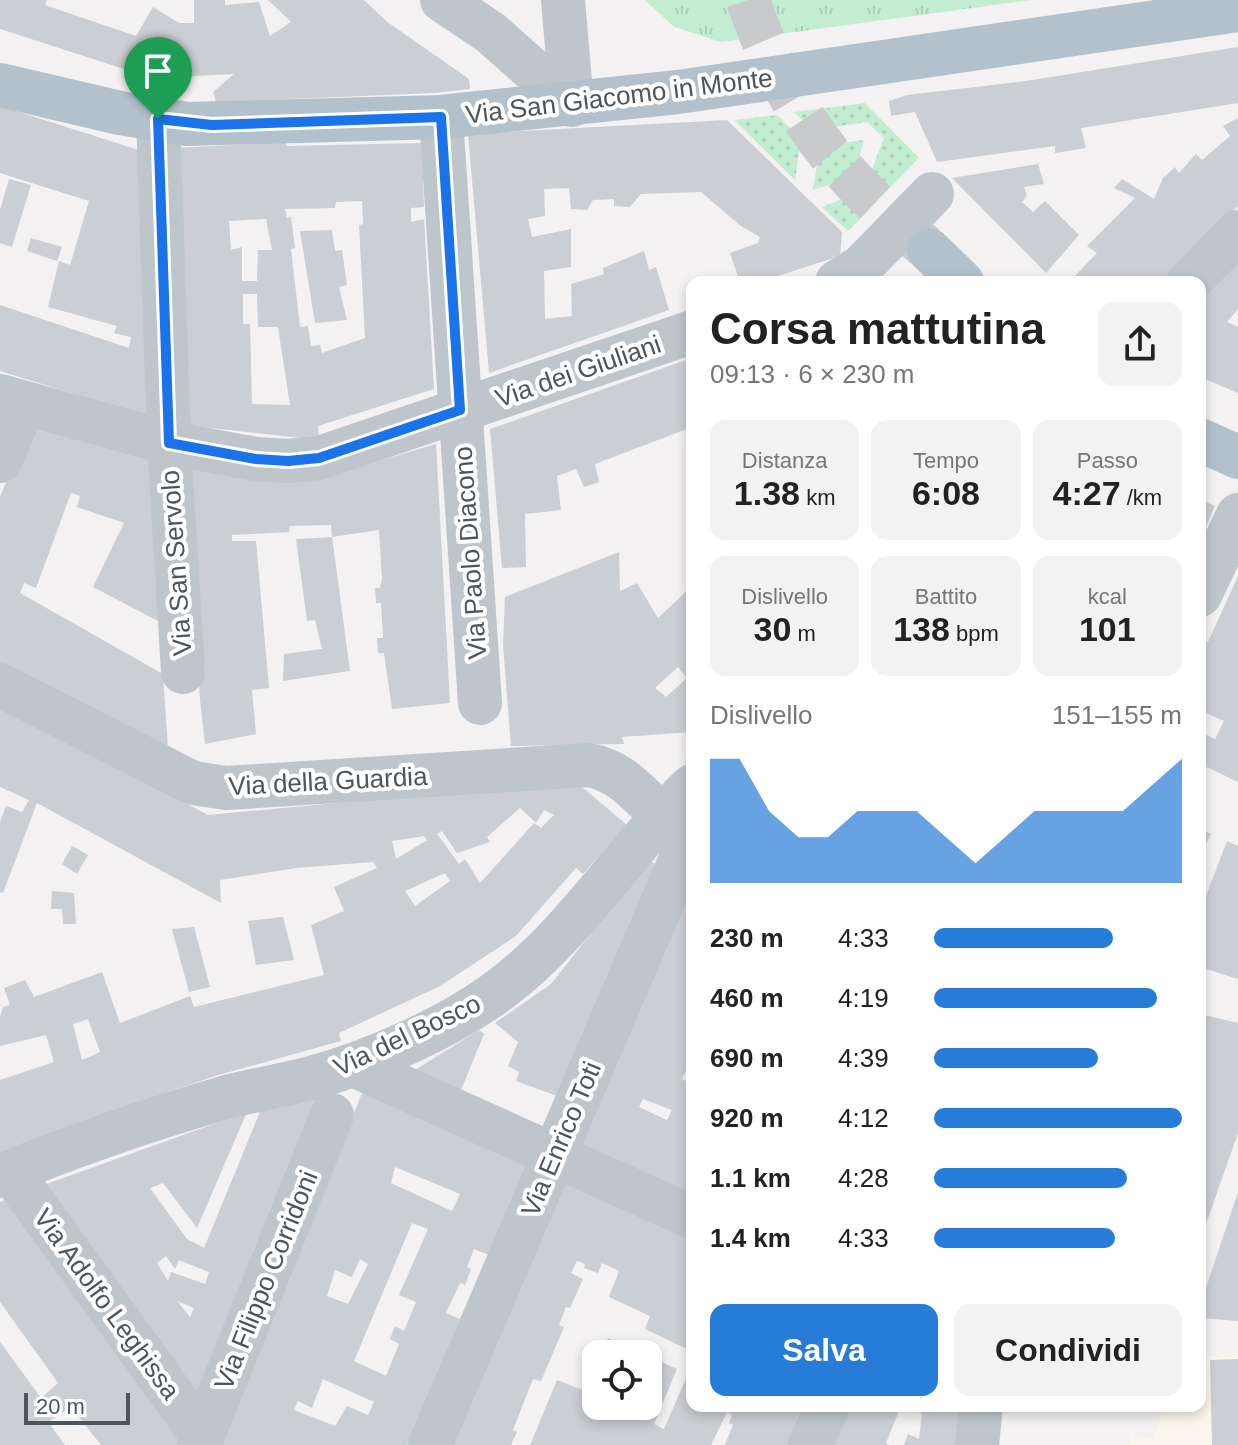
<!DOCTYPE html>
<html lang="it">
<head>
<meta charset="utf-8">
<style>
  body { margin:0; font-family:Arial,sans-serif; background:#f2f2f2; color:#222; height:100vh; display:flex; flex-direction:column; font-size:30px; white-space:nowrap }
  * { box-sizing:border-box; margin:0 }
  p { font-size:26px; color:#767676 }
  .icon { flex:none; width:44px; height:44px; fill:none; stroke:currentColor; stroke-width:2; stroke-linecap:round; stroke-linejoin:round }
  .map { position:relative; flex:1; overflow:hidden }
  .sheet { position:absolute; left:686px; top:276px; width:520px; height:1136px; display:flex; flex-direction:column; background:#fff; border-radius:16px; box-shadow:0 4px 12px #0003 }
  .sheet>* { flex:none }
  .controls { position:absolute; left:582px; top:1340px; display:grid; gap:16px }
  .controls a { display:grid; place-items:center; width:80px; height:80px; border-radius:16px; background:#fff; box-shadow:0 4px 12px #0003; font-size:40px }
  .scale { position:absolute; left:24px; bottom:20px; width:106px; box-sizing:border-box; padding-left:8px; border:4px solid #4a555d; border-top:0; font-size:22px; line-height:28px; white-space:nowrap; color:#4a555d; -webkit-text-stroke:6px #fff; paint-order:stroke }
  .pin { position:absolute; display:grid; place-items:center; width:68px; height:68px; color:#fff; margin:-82px -34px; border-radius:50% 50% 50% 0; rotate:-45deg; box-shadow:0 0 8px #0007 }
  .pin .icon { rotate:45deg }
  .round { display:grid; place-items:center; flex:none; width:84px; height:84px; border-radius:16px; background:#f2f2f2 }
  .headline { display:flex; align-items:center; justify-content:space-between; height:136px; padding:0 24px }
  h1 { font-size:44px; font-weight:700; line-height:60px }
  .metrics { display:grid; grid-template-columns:repeat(3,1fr); gap:12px; height:136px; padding:8px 24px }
  .metrics div { display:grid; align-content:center; border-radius:16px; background:#f2f2f2; text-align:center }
  .metrics b { font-size:34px; font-weight:700 }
  .metrics small { font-size:22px; font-weight:400 }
  .metrics p { font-size:22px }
  .chart { height:224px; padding:16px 24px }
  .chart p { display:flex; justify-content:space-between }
  .chart svg { width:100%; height:144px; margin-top:8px; fill:#277cd7; opacity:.7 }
  .primary-button { display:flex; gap:16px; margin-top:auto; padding:16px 24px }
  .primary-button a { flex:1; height:92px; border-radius:16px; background:#277cd7; color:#fff; font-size:32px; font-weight:700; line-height:92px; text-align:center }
  .primary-button a+a { background:#f2f2f2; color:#222 }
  ul { padding:0 24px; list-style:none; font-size:26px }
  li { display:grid; grid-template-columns:128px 96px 1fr; align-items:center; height:60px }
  li i { height:20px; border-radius:10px; background:#277cd7 }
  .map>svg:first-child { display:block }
</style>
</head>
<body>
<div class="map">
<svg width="1238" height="1445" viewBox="0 0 1238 1445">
  <defs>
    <pattern id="grass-dots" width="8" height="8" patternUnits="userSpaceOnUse" patternTransform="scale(2)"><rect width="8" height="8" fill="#c3edd1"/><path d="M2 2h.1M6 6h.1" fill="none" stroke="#a9cdb6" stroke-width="1.8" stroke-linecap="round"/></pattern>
    <pattern id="park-tufts" width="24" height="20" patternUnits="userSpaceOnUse" patternTransform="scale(2)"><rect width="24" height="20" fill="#c3edd1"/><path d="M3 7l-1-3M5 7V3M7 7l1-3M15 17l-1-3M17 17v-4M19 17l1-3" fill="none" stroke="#a9cdb6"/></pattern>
  </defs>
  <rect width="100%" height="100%" fill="#f3f1f1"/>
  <path fill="#fbf6ed" d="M1238,1356V1445H1130L1129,1432L1153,1440L1165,1406H1200V1357Z"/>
  <path fill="url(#grass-dots)" d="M865,103L919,158L881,197L867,183L884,138L867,122L813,130L794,112Z
    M777,115L801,138L795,180L734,120Z
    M864,140L853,177L813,190L820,146Z
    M858,193L872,206L848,231L822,207Z"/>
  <path fill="url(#park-tufts)" d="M645,0H1031L721,42L674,27Z"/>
  <path fill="#cbced3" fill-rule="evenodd" d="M0,0H47L45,5L136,36L153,7L179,23H194V0H225V5L259,2L270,36L291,22L268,0H364L386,21L469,79L470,89L434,93L216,102L213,92L234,74L152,78L0,29Z
    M1238,47V103L1081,128L1086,148L1055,153V146L937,162L915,112L891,116L889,101L907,95L1026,81Z
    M0,106L142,151L146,416L0,371V305L129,348L131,337L114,333L117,326L48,307L59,261L70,265L89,201L0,173Z
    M1238,118V206L1163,282H1069L1097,253L1087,246L1135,198L1114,188L1122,179L1154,199L1163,178L1175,167L1179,173L1196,154L1202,160L1230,136L1223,126Z
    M727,120L842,232L840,256L759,282H740L730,253L758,243L760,237L741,226L701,192L641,194L630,207L614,206V199L593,200L587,210L571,209L569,188L544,189L545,216L528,219L532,237L571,229V267L544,271L545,319L572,316L571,284L604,274L603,268L644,251L649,270L656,267L669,310L489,373L468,134Z
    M286,142V146L422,143L424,207L411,208V222L424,219L434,389L318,426L319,440L184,425L177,148ZM362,201L363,224L359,225L365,338L322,353L320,345L311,346L308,326L300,327L291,249L295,248L291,217L287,218L285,209L335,208L336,202ZM266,219L272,250H258L257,281H242V247L231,250L229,221ZM243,294H257L258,327H278L290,405L252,404L250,324H243Z
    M1038,164L1044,184L1024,187L1027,196L1022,202L1033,212L1045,201L1079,235L1046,273L952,178Z
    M9,179L31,185L12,247L0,243V210Z
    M332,230L335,251L342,250L347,285L339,287L347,320L315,323L300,231Z
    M31,238L62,247L57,261L27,251Z
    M1238,256V309L1227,322L1238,327V393L1200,377V294Z
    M692,358V427L595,464L599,482L584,487L576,469L557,476L561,510L525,514L526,567L502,568L490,429Z
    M31,422L152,460L160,622L93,587L124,523L77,507L80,496L71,493L36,588L24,583L20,593L163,674L168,750L0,664V497Z
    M436,444L450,703L392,709L384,653H378L377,638H383L381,603H376L375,588H380L382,579L379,530L332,537L350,671L283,681L284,654L322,649L315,620L307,621L296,539L332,537L331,525L290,526L289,532L232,535V541H256L269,688L252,690L256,734L205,744L200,700L186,469L278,479L324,477Z
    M1200,499L1215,506L1200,540Z
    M619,552L620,591L637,583L658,618L692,586V655L686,660L692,667V732L622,737L624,744L511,746L503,645L505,597ZM678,667L687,678L666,697L655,688Z
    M1238,576V782L1207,767L1200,781V732L1215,739L1224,721L1204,712L1200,720V639L1208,642Z
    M0,706L208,815L575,781L627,825L583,874L576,868L516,936L440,986L339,1033L341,1041L215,1076L79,1122L0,1154V1080L54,1062L46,1035L0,1046V1017L3,1007L10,1005L4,988L25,980L34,997L102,972L120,1023L190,996L194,1007L324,975L311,925L344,911L334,887L377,868L373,862L296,868L220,880L221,903L37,803L3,893L0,892V822L6,806L22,812L29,800L0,787ZM520,808L536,823L544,810L554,815L541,828L534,823L480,883L465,859L459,864L437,834L442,831L457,853L490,842L487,837ZM424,836L427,840L396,859L392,841ZM445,873L450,881L415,906L405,891ZM88,1019L100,1052L82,1060L73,1024Z
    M1200,829L1211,834L1200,856Z
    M1227,841L1238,846V979L1200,967V893L1206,896Z
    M72,846L88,855L77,874L62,864Z
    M648,861L657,864L557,1096L516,1081L519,1072L508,1066L518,1042L495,1023L551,984Z
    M692,872V1058L682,1079L692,1084V1199L576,1146ZM643,1099L672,1110L667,1120L639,1107Z
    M52,891L74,893L76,924H63L62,909H51Z
    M283,917L294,960L256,965L248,921Z
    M194,927L210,987L189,992L172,929Z
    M1200,1014L1238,1023V1133L1200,1241Z
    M479,1030L484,1034L459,1095L415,1070Z
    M365,1086L535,1162L494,1257L474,1249L467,1267L471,1269L465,1285L460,1283L446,1313L460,1319L407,1445H218ZM395,1167L460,1194L452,1211L391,1183ZM412,1223L428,1229L399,1295L416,1302L404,1331L395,1326L390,1339L399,1344L386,1376L354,1361ZM360,1259L368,1264L348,1304L327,1296L335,1270L352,1277ZM323,1379L374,1402L368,1415L347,1406L335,1426L294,1410L298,1401L312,1408Z
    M324,1096L206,1393L192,1395L41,1186L247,1112L197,1228L163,1183L150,1188L187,1239L204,1248L262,1107ZM166,1256L175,1269L179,1260L209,1272L205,1284L171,1272L168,1281L157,1263ZM177,1301L194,1308L190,1317Z
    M559,1173L692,1235V1335L687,1349L645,1329L650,1316L609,1297L619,1271L602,1263L598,1273L584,1268L585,1264L577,1261L571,1273L583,1279L570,1308L566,1307L559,1325L564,1327L541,1381L533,1379L513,1430L517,1432L511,1445H446Z
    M1238,1192V1321L1200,1318V1306Z
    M8,1199L182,1445H101L71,1407L48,1422L65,1445H0V1342L41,1398L58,1383L0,1302V1202Z
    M608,1338L644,1354H601Z
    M648,1356L677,1369L654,1424L664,1429L692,1364V1406H809L791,1445H725L733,1425L729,1423L732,1415L727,1412L711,1445H530L557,1380L585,1391L596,1365V1406H648Z
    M1238,1359V1445H1212L1210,1360Z
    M844,1406H901L886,1443L889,1445H827Z
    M916,1406H960L959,1445H904L908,1434L919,1439L922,1413L914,1411Z"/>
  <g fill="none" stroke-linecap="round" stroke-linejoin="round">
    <path stroke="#c9cacc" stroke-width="44" stroke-dasharray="44 22" stroke-linecap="butt" d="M748,0C769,64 802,126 848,175C872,202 902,226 929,250"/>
    <path stroke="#bec6cc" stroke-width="44" d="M442,0L491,33L572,105
      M563,0L572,105
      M441,117L480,703
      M158,119L169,443L183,672
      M837,282L861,267L932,194
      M1189,282L1238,232
      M0,396L169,443L256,459L288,461L319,458L692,332
      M0,461L24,405
      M1200,595L1238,515
      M0,685L193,783L226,788L588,765C620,770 638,793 661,815
      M353,1065L692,1217
      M11,1172L203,1437
      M0,1176C72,1146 148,1120 223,1098C252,1090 282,1086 311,1078C372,1062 452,1026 502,988C576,932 625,850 692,786
      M199,1445L332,1115
      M430,1445L692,833
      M810,1445L828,1406
      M977,1445L981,1406"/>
    <path stroke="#b3c1cd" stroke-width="44" d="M0,85L120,113L187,124L441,117L678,92L1238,10
      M929,250L962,282
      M1200,440L1238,457"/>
  </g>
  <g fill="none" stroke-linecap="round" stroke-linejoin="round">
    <g stroke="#fff" stroke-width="16">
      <path id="route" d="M441,117L460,410L319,458L288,461L256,459L169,443L158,119L212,125Z"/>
    </g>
    <use href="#route" stroke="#1a73e8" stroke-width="10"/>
  </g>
  <g text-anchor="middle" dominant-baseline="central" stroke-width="8" stroke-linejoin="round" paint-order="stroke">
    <g font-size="26" fill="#4a555d" stroke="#fff">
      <text transform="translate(619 96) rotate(-7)">Via San Giacomo in Monte</text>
      <text transform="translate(578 371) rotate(-19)">Via dei Giuliani</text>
      <text transform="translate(470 553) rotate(-94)">Via Paolo Diacono</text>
      <text transform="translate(176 563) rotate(-94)">Via San Servolo</text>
      <text transform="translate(328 781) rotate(-3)">Via della Guardia</text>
      <text transform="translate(407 1035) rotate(-25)">Via del Bosco</text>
      <text transform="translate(561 1139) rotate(-67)">Via Enrico Toti</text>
      <text transform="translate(266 1280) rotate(-68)">Via Filippo Corridoni</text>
      <text transform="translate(107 1304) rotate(54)">Via Adolfo Leghissa</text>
    </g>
  </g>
</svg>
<div class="controls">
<a><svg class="icon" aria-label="locate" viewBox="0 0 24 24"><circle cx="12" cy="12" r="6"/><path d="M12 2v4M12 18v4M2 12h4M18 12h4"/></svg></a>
</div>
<div class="scale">20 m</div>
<div class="pin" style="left:158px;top:119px;background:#1e9e55"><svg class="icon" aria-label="arrive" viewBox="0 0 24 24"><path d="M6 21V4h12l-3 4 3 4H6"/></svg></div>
<section class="sheet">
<div class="headline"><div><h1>Corsa mattutina</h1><p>09:13 · 6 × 230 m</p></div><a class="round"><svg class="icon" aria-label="share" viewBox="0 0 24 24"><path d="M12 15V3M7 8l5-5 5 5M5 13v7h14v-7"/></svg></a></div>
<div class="metrics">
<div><p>Distanza</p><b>1.38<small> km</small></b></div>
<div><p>Tempo</p><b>6:08</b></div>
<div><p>Passo</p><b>4:27<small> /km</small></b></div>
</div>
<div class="metrics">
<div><p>Dislivello</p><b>30<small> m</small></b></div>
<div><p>Battito</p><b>138<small> bpm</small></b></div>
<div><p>kcal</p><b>101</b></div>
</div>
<div class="chart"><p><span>Dislivello</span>151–155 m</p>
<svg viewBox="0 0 160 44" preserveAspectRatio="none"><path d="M0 44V6L10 6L20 22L30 30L40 30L50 22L60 22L70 22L80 30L90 38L100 30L110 22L120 22L130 22L140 22L150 14L160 6V44z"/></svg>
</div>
<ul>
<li><b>230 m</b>4:33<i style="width:72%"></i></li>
<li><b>460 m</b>4:19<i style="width:90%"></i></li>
<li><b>690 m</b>4:39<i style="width:66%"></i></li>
<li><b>920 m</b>4:12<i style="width:100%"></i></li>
<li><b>1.1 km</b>4:28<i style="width:78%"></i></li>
<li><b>1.4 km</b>4:33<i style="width:73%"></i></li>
</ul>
<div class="primary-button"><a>Salva</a><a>Condividi</a></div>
</section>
</div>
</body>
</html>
